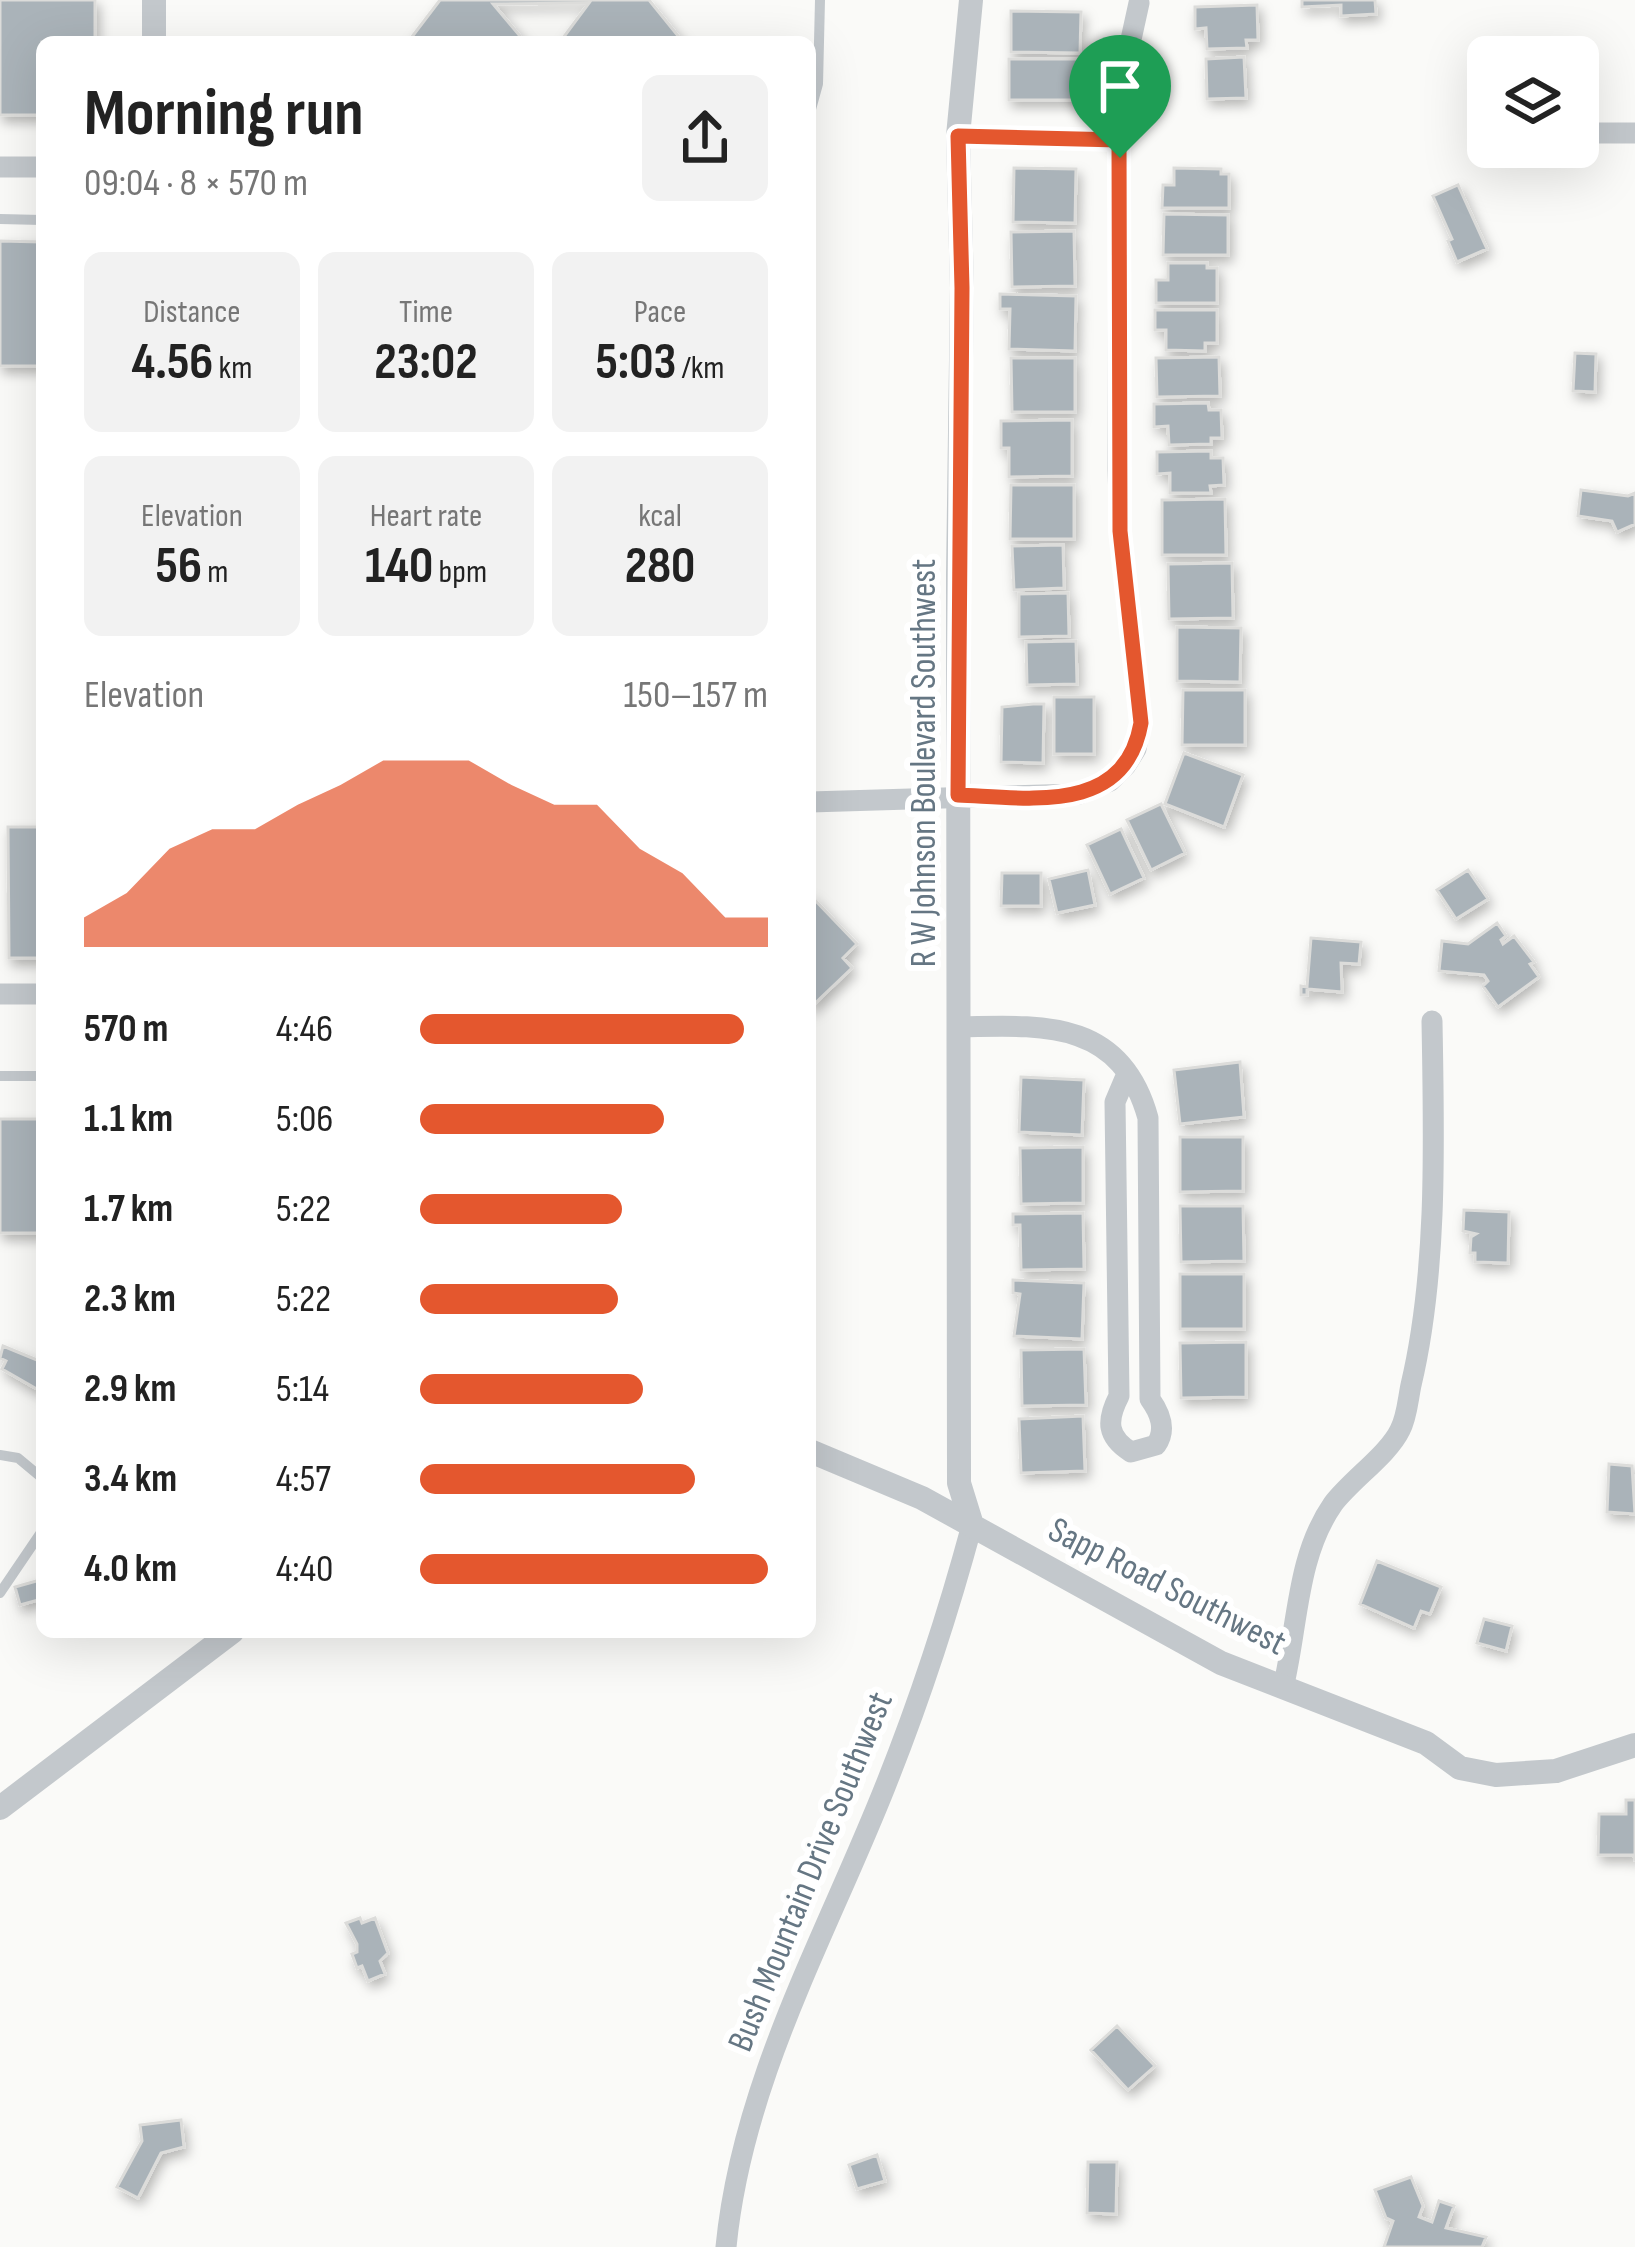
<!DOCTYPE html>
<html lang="en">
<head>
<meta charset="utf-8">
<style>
  body { margin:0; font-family:"Sofia Sans Condensed",sans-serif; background:#f2f2f2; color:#222; height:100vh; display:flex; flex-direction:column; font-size:45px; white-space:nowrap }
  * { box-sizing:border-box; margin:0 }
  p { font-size:39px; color:#767676 }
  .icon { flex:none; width:66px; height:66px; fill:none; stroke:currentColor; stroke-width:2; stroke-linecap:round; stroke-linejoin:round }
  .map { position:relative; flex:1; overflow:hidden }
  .details { position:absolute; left:36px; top:36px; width:780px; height:1602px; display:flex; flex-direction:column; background:#fff; border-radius:18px; box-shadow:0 12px 48px #0002 }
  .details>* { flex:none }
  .tools { position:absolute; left:1467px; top:36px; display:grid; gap:24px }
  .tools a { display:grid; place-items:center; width:132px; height:132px; border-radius:18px; background:#fff; box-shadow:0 12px 48px #0002; font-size:60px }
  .pin { position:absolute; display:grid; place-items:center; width:102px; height:102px; color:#fff; margin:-123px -51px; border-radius:50% 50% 50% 0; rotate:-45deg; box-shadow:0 0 12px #0007 }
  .pin .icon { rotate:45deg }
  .round { display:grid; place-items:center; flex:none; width:126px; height:126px; border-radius:18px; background:#f2f2f2 }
  .overview { display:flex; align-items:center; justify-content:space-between; height:204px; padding:0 48px }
  h1 { font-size:66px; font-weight:700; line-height:90px }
  .figures { display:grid; grid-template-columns:repeat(3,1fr); gap:18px; height:204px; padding:12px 48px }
  .figures div { display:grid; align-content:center; border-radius:18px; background:#f2f2f2; text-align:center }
  .figures b { font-size:51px; font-weight:700 }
  .figures small { font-size:33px; font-weight:400 }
  .figures p { font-size:33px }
  .chart { height:336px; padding:24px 48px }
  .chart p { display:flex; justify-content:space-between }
  .chart svg { width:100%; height:216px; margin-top:12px; fill:#e4572e; opacity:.7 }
  ul { padding:0 48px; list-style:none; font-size:39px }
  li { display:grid; grid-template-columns:192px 144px 1fr; align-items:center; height:90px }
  li i { height:30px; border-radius:15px; background:#e4572e }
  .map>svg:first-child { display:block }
</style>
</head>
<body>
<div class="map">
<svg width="1635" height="2247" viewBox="0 0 1635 2247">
  <defs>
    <filter id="shadow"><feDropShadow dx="3.5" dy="6" stdDeviation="6" flood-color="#0004"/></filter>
  </defs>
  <rect width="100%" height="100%" fill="#fafaf8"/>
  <path fill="#aab3b9" stroke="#dcdcda" stroke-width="3" filter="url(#shadow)" d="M0,0H95V42H42V115H0Z
    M440,0H649L683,42H560L589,3L493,4L525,42H408Z
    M1302,0H1375L1376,14L1341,16V5L1302,7Z
    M1257,5L1258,40H1246L1247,48L1207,49L1206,28L1195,29V7Z
    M1011,11L1081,12L1080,53L1011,52Z
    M1244,57L1246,98L1207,99L1206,59Z
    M1009,59H1079V100H1009Z
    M1014,168L1076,169L1075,223L1013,222Z
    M1174,168L1221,169V174H1229V208H1162L1163,185H1174Z
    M1458,185L1487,249L1457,262L1448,241L1452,239L1433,196Z
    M1164,214L1228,215V255H1163Z
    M1074,231L1075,286L1012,287L1011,232Z
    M0,241L42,242V366H0Z
    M1168,263H1207V268H1217V303H1156V280H1168Z
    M1000,294L1076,296L1075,351L1009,349L1010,309H1000Z
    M1155,310H1217V343H1205V351L1166,350V330H1155Z
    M1575,353L1596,354L1595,392L1573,391Z
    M1219,357L1220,396L1157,397L1156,358Z
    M1011,358H1075V412H1012Z
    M1208,403L1209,410H1221L1222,438H1211V444L1169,445L1168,426L1154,427V404Z
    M1072,420V476L1009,477V448H1001V421Z
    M1211,451V458H1223L1224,485L1210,486L1211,493H1170V473L1157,474V452Z
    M1011,485H1074V539H1010Z
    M1581,490L1628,496L1635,493V524L1617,532L1612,521L1578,516Z
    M1225,499L1226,555H1162V500Z
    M1063,545L1064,588L1014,590L1012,546Z
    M1232,563L1233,618L1169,619L1168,564Z
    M1068,593L1069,636L1019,637V594Z
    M1177,627L1241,628L1240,682L1177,681Z
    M1076,641L1077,684L1027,685L1026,642Z
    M1183,690H1245V745H1182Z
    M1054,697H1094V754H1054Z
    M1033,704H1044L1043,763L1001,762L1002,707Z
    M1184,753L1243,775L1224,827L1165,804Z
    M1161,804L1185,853L1151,870L1127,820Z
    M8,827H42V958H9Z
    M1121,829L1144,878L1110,894L1087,845Z
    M1088,870L1095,905L1057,913L1049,879Z
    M1468,870L1488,899L1456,919L1437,890Z
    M1002,873H1041V906H1001Z
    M810,895L857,944L843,958L852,968L810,1008Z
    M1497,923L1506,936L1501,940L1503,944L1514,936L1534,962L1530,964L1539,977L1498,1007L1483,986L1488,981L1484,975L1439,971L1442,941L1468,944Z
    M1311,938L1361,942L1359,964L1341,963L1342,992L1307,989V995H1301V986L1307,987Z
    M1240,1062L1244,1117L1180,1124L1174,1070Z
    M1021,1077L1084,1080L1082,1135L1019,1132Z
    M0,1119H42V1233H0Z
    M1180,1137H1243V1191L1180,1192Z
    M1083,1147V1203L1021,1204L1020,1148Z
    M1180,1206H1243L1244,1261L1181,1262Z
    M1464,1210L1509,1212L1508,1263L1475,1262V1253H1470L1471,1237L1476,1234L1463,1231Z
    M1083,1213L1084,1269L1021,1270L1020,1225H1013V1214Z
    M1180,1274H1244V1329H1180Z
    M1013,1280L1084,1283L1082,1339L1014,1336L1020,1294L1013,1293Z
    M1246,1342V1397L1181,1398L1180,1343Z
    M3,1346L42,1362V1392L2,1369L6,1361L0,1358Z
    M1084,1349L1086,1405L1022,1406L1021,1350Z
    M1083,1416L1085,1471L1021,1473L1019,1419Z
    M1609,1464L1632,1466L1635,1514L1607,1512Z
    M1377,1561L1441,1587L1430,1614L1421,1611L1414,1628L1360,1604Z
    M40,1580L42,1599L20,1605L15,1587Z
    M1484,1619L1512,1626L1506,1651L1477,1643Z
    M1626,1800H1635V1861L1634,1855H1598L1599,1814H1626Z
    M360,1918L362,1923L375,1918L388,1953L380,1961L385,1974L368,1981L362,1966L357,1968L352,1954L357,1952V1944L346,1923Z
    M1117,2026L1155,2066L1128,2090L1091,2050Z
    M181,2120L184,2147L161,2153L138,2198L117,2187L142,2141L140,2125Z
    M877,2155L885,2181L857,2189L849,2165Z
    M1088,2162H1117L1116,2214L1087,2213Z
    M1411,2177L1423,2206L1419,2217L1432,2222L1439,2201L1454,2206L1446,2228L1486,2237L1482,2247H1384L1393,2221L1386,2218L1375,2190Z"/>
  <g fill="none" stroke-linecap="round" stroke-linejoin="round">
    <path stroke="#c3c8cc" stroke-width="10" d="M810,113L818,84L820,0
      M0,219L42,220
      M0,1076H42
      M0,1455L18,1458L42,1478
      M0,1593L42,1531"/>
    <path stroke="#c3c8cc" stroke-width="21" d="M1578,133H1635
      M958,136L1119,139
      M0,167H42
      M810,802L1079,794L1110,781L1126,765L1136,749L1141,723L1120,531L1118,470L1119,139L1130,44L1139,3
      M0,994H42
      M961,1027C1044,1025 1121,1020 1148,1118L1150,1399C1160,1413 1167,1429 1156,1445L1131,1452C1107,1437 1106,1421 1119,1396L1115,1102L1126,1076
      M1283,1688C1298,1627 1296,1557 1333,1504C1351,1480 1388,1455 1400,1430C1407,1417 1408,1399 1411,1385C1438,1271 1434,1138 1432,1021
      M726,2247C742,2082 825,1938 885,1787C919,1702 948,1614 972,1525"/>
    <path stroke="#c3c8cc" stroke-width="24" d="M971,0L958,136L962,288L958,576L959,1483L972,1525
      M154,42V0
      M810,1451L922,1498L1221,1663L1426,1743L1460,1768L1496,1775L1556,1771L1635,1745
      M0,1808L232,1632"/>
  </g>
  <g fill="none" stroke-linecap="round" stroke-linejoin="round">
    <g stroke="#fff" stroke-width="24">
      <path id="route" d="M958,136L1119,140L1120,531L1141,723C1125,815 1030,798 958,795L962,288Z"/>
    </g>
    <use href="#route" stroke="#e4572e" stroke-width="15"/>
  </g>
  <g text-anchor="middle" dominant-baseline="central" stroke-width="12" stroke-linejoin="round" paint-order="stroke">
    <g font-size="36" fill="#657683" stroke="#fff">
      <text transform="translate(924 763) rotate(-90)">R W Johnson Boulevard Southwest</text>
      <text transform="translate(1167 1587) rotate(27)">Sapp Road Southwest</text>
      <text transform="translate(811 1872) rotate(-68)">Bush Mountain Drive Southwest</text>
    </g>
  </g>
</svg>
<div class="tools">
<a><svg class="icon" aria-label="layers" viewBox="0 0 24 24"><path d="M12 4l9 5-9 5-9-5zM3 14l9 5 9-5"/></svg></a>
</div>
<div class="pin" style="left:1120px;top:158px;background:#1e9e55"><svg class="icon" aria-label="arrive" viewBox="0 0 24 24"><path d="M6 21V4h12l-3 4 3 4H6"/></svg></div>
<section class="details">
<div class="overview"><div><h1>Morning run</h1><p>09:04 · 8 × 570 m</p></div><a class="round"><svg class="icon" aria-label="share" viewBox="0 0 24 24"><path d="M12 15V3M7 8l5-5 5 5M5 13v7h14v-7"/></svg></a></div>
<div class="figures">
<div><p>Distance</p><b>4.56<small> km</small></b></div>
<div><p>Time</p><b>23:02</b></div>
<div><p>Pace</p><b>5:03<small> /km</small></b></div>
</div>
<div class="figures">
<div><p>Elevation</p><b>56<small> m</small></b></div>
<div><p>Heart rate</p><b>140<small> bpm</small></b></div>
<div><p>kcal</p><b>280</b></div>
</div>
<div class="chart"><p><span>Elevation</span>150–157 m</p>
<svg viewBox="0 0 160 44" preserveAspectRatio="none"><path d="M0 44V38L10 33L20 24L30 20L40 20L50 15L60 11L70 6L80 6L90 6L100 11L110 15L120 15L130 24L140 29L150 38L160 38V44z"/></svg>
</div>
<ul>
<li><b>570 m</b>4:46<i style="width:93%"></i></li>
<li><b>1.1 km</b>5:06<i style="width:70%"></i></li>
<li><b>1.7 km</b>5:22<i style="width:58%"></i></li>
<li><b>2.3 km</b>5:22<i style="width:57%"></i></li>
<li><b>2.9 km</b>5:14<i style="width:64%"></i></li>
<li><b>3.4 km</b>4:57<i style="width:79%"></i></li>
<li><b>4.0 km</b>4:40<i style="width:100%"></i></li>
</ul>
</section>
</div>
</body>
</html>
